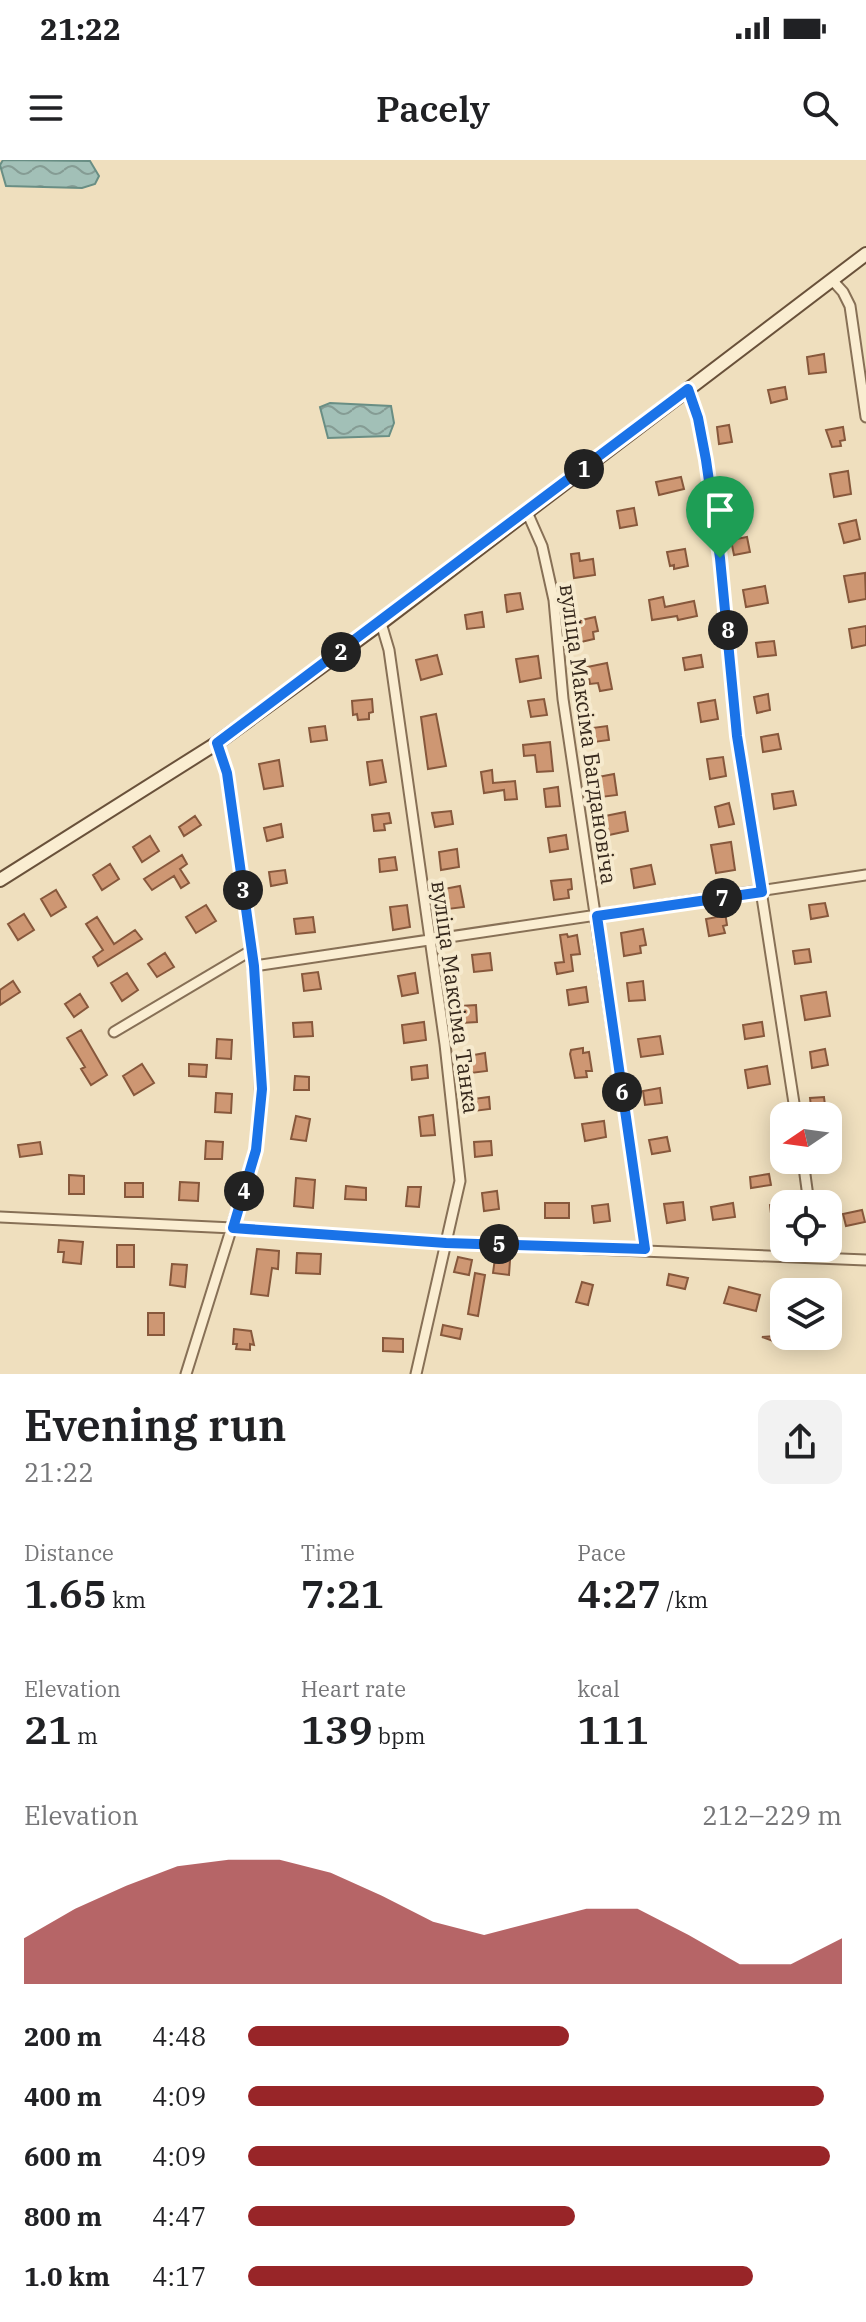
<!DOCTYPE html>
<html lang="en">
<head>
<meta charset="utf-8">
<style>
  body { margin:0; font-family:"IBM Plex Serif",serif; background:#f2f2f2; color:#202124; height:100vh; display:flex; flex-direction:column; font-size:30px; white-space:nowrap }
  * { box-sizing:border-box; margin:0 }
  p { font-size:26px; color:#757577 }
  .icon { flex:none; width:44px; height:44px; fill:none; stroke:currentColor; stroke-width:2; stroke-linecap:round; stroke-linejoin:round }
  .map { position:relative; height:1214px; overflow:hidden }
  .details { display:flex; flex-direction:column; background:#fff; flex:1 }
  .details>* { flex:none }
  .needle { width:52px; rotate:257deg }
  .fabs { position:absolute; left:770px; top:942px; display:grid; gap:16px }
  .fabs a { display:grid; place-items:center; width:72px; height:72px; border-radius:16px; background:#fff; box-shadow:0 4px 20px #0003; font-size:40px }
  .pin { position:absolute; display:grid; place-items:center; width:68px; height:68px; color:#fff; margin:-82px -34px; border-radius:50% 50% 50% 0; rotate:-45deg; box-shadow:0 0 8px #0007 }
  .pin .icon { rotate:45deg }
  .km { position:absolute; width:40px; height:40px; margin:-20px; border-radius:50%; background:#222; color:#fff; font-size:22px; line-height:40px; text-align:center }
  .round { display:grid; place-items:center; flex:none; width:84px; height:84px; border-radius:16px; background:#f2f2f2 }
  .head { display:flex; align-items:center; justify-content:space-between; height:136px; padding:0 24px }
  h1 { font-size:44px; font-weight:600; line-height:60px }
  .stats { display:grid; grid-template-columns:repeat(3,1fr); gap:12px; height:136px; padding:8px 24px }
  .stats div { display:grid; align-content:center }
  .stats b { font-size:40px; font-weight:600 }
  .stats small { font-size:22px; font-weight:400 }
  .stats p { font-size:22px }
  .chart { height:224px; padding:16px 24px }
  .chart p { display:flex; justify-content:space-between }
  .chart svg { width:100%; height:144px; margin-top:8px; fill:#982528; opacity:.7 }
  ul { padding:0 24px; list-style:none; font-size:26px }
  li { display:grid; grid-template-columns:128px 96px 1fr; align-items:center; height:60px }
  li i { height:20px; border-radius:10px; background:#982528 }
  .status { display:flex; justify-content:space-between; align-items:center; height:56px; padding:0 40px; background:#fff; direction:ltr }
  .status svg { height:22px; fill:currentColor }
  header { display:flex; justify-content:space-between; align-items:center; height:104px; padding:0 24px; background:#fff; font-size:36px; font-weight:600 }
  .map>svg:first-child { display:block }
</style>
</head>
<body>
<div class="status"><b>21:22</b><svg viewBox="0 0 49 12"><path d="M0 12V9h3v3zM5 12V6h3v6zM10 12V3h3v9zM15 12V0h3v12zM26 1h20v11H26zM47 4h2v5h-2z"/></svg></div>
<header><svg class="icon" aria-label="menu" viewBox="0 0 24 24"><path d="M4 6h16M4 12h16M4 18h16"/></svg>Pacely<svg class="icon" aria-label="search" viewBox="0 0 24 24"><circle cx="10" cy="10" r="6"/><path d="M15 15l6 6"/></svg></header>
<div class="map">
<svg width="866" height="1214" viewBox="0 0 866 1214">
  <defs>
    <pattern id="water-waves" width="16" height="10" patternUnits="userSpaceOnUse" patternTransform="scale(2)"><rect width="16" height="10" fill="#a2c0b7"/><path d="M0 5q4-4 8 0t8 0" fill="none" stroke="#859c94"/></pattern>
  </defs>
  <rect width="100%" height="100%" fill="#efdfbe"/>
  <path fill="url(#water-waves)" stroke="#698e84" stroke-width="2" d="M3,0L90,1L99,16L95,24L82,28L6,26L0,5Z
    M330,243L391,246L394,263L389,276L328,278L320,247Z"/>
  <path fill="#ce9773" stroke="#87583c" stroke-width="2" d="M824,194L826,212L809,214L807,197Z
    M785,227L787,239L771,243L768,230Z
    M729,265L732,282L719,284L717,267Z
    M843,267L845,280L840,281L841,286L832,287L826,270Z
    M848,311L851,334L834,337L830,314Z
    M681,317L684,329L659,335L656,322Z
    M743,335L747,358L733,360L729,337Z
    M634,348L637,365L620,368L617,351Z
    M856,360L860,379L844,383L839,364Z
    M747,377L750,392L734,395L731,380Z
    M685,389L688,406L674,409V405L670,406L667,392Z
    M579,393L580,401L593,399L595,415L574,418L571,394Z
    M865,413L866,439L849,442L844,416Z
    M765,426L768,443L746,447L743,430Z
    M520,433L523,449L507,452L505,435Z
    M663,437L665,447L694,441L697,456L678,460L677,456L652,460L649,440Z
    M482,452L484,467L467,469L465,455Z
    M595,457L598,471L593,472L594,479L581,482L577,461Z
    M866,466V485L852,488L849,469Z
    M774,481L776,495L758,497L756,483Z
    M437,495L442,514L421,520L416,500Z
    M701,495L703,507L685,510L683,498Z
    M538,496L541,518L520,522L516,499Z
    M607,503L612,529L600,531L598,523L590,524L587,507Z
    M768,534L770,550L757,553L754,537Z
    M372,539L373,552L369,553V559L358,560L357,554L353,555L352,541Z
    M544,539L547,555L531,557L528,541Z
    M715,540L718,559L701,562L698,543Z
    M436,554L446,606L428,609L421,557Z
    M325,566L327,580L311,582L309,568Z
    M607,566L609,580L594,582L592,568Z
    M778,574L781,589L763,592L761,577Z
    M550,582L553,611L537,612L535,595L524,596L523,585Z
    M723,597L726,616L710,619L707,599Z
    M279,600L283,626L264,629L259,604Z
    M382,600L386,622L370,625L367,602Z
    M492,610L493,623L515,621L517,639L505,640L504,630L484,633L481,612Z
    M614,614L617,635L601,637L598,617Z
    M558,627L560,646L546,647L544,629Z
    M793,631L796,645L774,649L772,634Z
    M729,643L734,664L719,667L715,647Z
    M451,651L453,664L435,667L432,653Z
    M625,652L628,671L609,675L605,656Z
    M389,653L391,663L384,664L385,670L374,671L372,655Z
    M195,656L201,665L184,676L179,667Z
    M281,664L283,677L267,681L264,668Z
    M566,675L568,689L550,692L548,678Z
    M150,676L159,691L142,702L133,687Z
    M731,682L735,710L716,713L711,685Z
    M457,689L459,707L441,710L439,692Z
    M182,695L187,704L180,709L189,723L181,728L174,716L152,730L144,719Z
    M395,697L397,710L380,712L379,699Z
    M110,704L119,719L102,730L93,715Z
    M651,705L655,724L634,728L631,709Z
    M285,710L287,723L271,726L269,712Z
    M571,719L572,729L568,730L569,738L554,740L551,721Z
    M460,726L464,747L448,749L444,729Z
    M56,730L66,747L51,756L41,739Z
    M825,743L828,756L811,759L809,745Z
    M206,745L216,761L196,773L186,757Z
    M407,745L410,767L393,770L390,747Z
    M725,752L727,765L723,766L725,773L709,776L706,759L717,757V753Z
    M24,754L34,770L18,780L8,764Z
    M97,757L114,784L135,770L142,779L98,806L93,797L103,790L86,764Z
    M313,757L315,772L296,774L294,759Z
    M643,769L646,785L640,786L641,793L624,796L621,773Z
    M567,774L568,777L577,775L580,794L571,795L573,811L557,814L555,803L564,802L560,775Z
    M809,789L811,802L795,804L793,791Z
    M165,793L174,807L157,817L148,804Z
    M490,793L492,810L474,812L472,795Z
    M318,812L321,829L304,831L302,814Z
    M127,813L138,830L122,841L111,823Z
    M415,813L418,833L402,836L398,816Z
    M13,821L20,832L0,845V830Z
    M643,821L645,840L629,841L627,823Z
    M586,827L588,842L569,845L567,830Z
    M826,832L830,856L805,860L801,836Z
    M80,834L88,847L74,857L65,844Z
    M476,845L477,862L461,863L460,846Z
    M312,862L313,876L294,877L293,863Z
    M424,862L426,880L404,883L402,865Z
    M762,862L764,876L745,879L743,865Z
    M81,870L107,915L91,925L81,909L85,907L67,878Z
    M660,876L663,894L641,897L638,879Z
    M217,879L232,880L231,899L216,898Z
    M583,888V893L589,892L592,911H586L587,917L575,918L570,894L571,890Z
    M825,889L828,905L812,908L810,892Z
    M485,893L487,911L471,913L468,896Z
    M142,904L154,923L134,935L123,916Z
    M189,904L207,905L206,917L189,916Z
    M427,905L428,918L412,920L411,907Z
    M767,906L770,924L748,928L745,910Z
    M295,916L309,917V930H294Z
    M660,928L662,943L645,945L643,931Z
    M216,933L232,934L231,953L215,952Z
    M473,936L474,939L489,937L490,949L474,951L473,948L464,949L463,937Z
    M824,937L826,953L812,955L810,938Z
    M433,955L435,975L421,976L419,957Z
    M296,956L310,959L306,981L291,979Z
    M604,961L606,977L585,981L582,964Z
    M667,977L670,991L652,994L649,980Z
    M206,981L223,982L222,999H205Z
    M491,981L492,995L475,997L474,982Z
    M40,982L42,994L20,997L18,985Z
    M769,1014L771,1025L751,1028L750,1017Z
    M69,1015L84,1016V1034H69Z
    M296,1018L315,1020L313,1048L294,1046Z
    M180,1022L199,1023L198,1041L179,1040Z
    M125,1023H143V1037H125Z
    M346,1026L366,1028V1040L345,1039Z
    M408,1027H421L419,1047L406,1046Z
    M497,1031L499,1049L484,1051L482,1033Z
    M683,1042L685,1060L667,1063L664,1044Z
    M545,1043H569V1058H545Z
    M733,1043L735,1057L713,1060L711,1047Z
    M784,1043V1060L772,1062L770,1045Z
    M608,1044L610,1061L594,1063L592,1046Z
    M862,1050L865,1062L846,1066L843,1054Z
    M59,1080L83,1082L81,1104L63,1102L64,1092H58Z
    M117,1085H134V1107H117Z
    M257,1089L279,1091L278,1109L272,1108L268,1136L251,1134Z
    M297,1093L321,1094L320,1114L296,1113Z
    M458,1097L472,1100L469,1115L454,1112Z
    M495,1098L510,1100L509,1115L493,1113Z
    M172,1104L187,1105L185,1127L170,1125Z
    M475,1113L485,1115L478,1156L468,1154Z
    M669,1114L688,1118L685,1129L667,1125Z
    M582,1122L593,1125L588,1145L576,1142Z
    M729,1127L760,1135L756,1151L724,1143Z
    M148,1153H164V1175H148Z
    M783,1156L784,1176H786L784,1185L762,1177L776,1176Z
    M443,1165L462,1169L460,1179L441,1175Z
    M234,1169L251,1171L254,1185L250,1184V1190L236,1189L237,1184H233Z
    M383,1178L403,1179V1192L383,1191Z"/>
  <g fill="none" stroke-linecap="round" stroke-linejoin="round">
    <g stroke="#877056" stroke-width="13">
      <path id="minor" d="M833,121L843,132L850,146L866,257
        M688,229L698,258L706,300L720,398L737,576L796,956
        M527,352L542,386L554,440L563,539L645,1089
        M381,463L389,490L445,884L460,1021L416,1214
        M254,806L866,715
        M114,872L252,790
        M803,1000L809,1044
        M0,1057L233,1068L446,1083L866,1100
        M186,1214L256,990C263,946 260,905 258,862C252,779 239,696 227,613L217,583"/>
    </g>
    <g stroke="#69513a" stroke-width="16">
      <path id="secondary" d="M0,720L217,583L381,463L866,94"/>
    </g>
    <use href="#minor" stroke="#faedd1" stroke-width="9"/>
    <use href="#secondary" stroke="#faedd1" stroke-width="12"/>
  </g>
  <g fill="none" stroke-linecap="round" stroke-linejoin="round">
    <g stroke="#fff" stroke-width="16">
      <path id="route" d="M688,229L698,258L706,300L720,398L737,576L762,732L597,756L645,1089L446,1083L233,1068L256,990L262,929L254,806L227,613L217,583Z"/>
    </g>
    <use href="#route" stroke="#1a73e8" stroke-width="10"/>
  </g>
  <g text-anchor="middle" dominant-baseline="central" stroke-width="8" stroke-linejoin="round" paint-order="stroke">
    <g font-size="22" fill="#36281c" stroke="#f6eace">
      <text transform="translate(589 574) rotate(82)">вуліца Максіма Багдановіча</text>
      <text transform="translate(456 837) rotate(82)">вуліца Максіма Танка</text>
    </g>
  </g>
</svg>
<div class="fabs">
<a><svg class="needle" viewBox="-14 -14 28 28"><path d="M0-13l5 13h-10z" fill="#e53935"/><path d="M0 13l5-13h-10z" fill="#757577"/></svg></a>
<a><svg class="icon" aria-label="locate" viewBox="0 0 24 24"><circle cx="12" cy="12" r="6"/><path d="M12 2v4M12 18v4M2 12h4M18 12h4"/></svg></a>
<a><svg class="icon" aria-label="layers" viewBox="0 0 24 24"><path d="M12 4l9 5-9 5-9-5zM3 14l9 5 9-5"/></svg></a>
</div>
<div class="pin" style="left:720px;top:398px;background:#1e9e55"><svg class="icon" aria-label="arrive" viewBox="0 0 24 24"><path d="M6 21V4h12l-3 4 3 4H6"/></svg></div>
<b class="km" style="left:584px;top:309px">1</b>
<b class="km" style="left:341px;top:492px">2</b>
<b class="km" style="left:243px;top:730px">3</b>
<b class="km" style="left:244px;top:1031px">4</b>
<b class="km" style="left:499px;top:1084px">5</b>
<b class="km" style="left:622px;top:932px">6</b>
<b class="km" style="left:722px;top:738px">7</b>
<b class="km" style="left:728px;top:470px">8</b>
</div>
<section class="details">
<div class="head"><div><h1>Evening run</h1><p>21:22</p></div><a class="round"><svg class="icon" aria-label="share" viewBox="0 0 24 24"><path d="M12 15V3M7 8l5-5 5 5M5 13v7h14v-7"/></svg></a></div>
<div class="stats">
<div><p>Distance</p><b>1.65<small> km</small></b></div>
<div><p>Time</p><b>7:21</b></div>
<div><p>Pace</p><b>4:27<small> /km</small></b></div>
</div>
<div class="stats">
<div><p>Elevation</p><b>21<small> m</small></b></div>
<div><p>Heart rate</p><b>139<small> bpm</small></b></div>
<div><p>kcal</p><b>111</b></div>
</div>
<div class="chart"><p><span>Elevation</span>212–229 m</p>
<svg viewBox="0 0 160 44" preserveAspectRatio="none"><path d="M0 44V30L10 21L20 14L30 8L40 6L50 6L60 10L70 17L80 25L90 29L100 25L110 21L120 21L130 29L140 38L150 38L160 30V44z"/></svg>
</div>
<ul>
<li><b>200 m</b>4:48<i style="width:54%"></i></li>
<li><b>400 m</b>4:09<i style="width:97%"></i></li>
<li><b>600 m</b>4:09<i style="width:98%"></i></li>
<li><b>800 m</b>4:47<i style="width:55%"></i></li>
<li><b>1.0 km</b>4:17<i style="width:85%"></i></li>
</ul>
</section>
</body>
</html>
